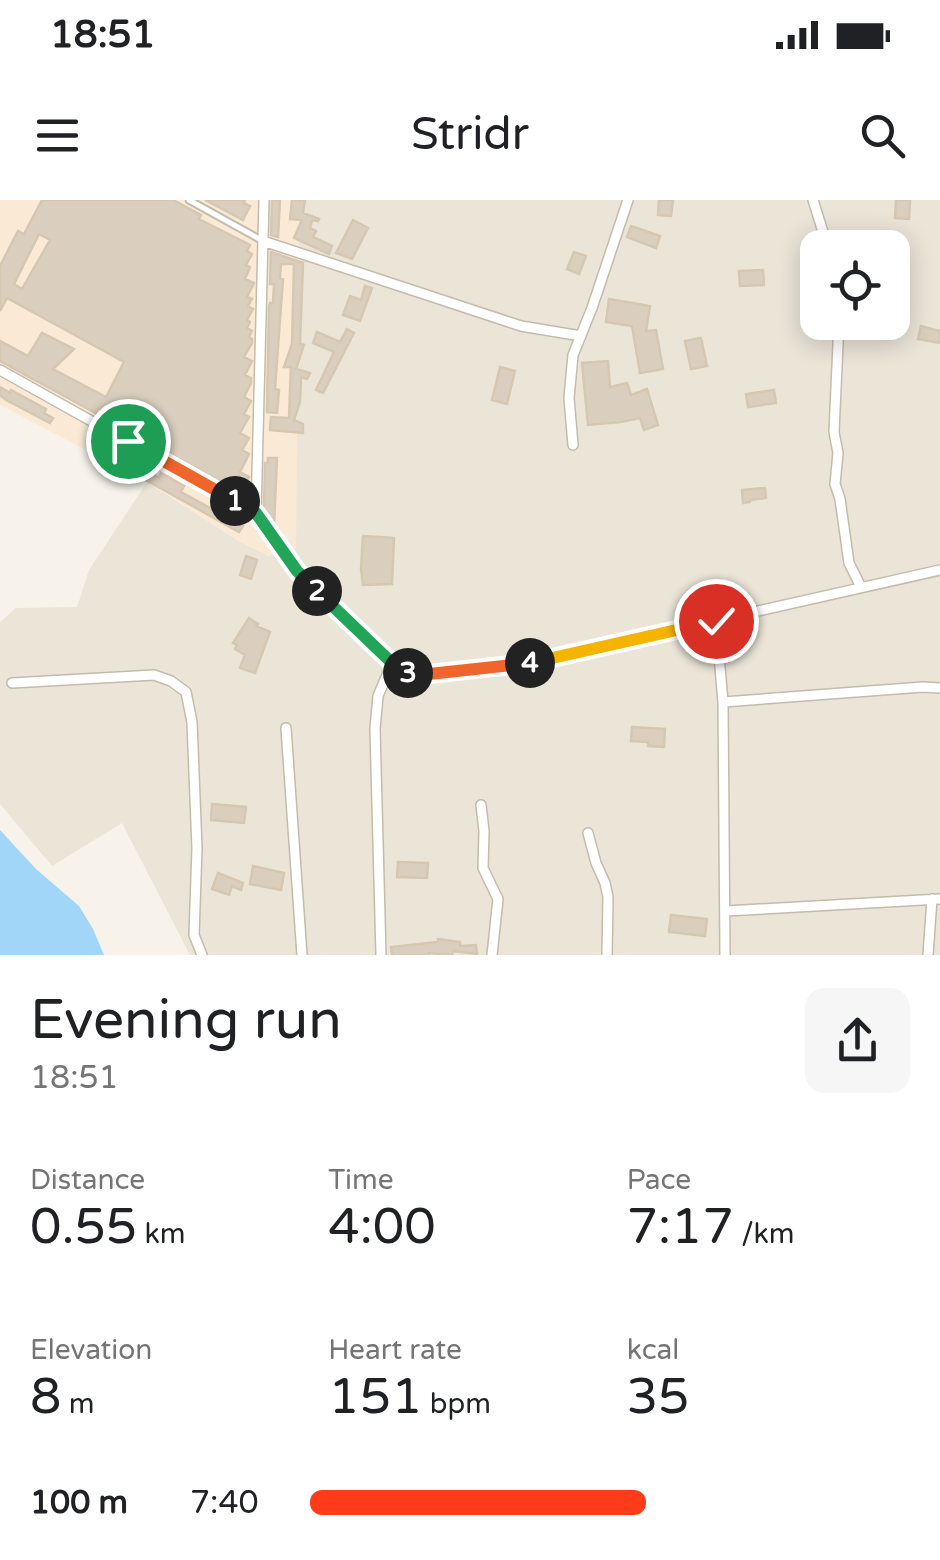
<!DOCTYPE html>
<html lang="en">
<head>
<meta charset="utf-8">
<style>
  body { margin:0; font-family:"Varela Round",sans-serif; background:#f6f6f6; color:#202124; height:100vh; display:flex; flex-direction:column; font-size:38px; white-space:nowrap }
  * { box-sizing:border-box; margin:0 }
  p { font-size:32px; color:#757577 }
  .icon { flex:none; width:55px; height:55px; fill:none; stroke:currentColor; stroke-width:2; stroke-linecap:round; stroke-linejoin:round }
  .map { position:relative; height:755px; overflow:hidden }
  .sheet { display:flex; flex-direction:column; background:#fff; flex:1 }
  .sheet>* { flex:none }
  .buttons { position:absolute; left:800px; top:30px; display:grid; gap:20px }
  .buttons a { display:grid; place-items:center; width:110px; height:110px; border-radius:20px; background:#fff; box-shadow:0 5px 25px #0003; font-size:50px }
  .pin { position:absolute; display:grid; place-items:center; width:85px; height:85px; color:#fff; margin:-42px; border:5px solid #fff; border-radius:50%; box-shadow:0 2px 10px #0007 }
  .km { position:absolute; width:50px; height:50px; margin:-25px; border-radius:50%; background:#222; color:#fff; font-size:28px; line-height:50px; text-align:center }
  .round { display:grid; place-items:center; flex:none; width:105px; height:105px; border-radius:20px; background:#f6f6f6 }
  .head { display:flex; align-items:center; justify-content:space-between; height:170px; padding:0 30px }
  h1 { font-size:55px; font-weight:600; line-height:75px }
  .figures { display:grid; grid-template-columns:repeat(3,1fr); gap:15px; height:170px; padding:10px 30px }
  .figures div { display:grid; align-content:center }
  .figures b { font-size:50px; font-weight:600 }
  .figures small { font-size:28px; font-weight:400 }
  .figures p { font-size:28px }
  ul { padding:0 30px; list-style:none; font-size:32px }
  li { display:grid; grid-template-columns:160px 120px 1fr; align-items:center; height:75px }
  li i { height:25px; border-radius:12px; background:#ff3b1a }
  .status { display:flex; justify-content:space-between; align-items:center; height:70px; padding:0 50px; background:#fff; direction:ltr }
  .status svg { height:28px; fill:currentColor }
  header { display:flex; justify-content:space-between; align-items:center; height:130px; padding:0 30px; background:#fff; font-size:45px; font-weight:600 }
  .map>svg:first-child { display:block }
</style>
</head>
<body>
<div class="status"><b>18:51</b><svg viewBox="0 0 49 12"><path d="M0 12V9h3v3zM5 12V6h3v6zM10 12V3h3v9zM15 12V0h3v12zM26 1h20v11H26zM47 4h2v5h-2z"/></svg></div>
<header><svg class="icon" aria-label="menu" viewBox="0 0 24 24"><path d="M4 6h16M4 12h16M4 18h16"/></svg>Stridr<svg class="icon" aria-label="search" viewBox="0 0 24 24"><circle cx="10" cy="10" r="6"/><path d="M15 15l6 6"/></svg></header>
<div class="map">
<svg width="940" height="755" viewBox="0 0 940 755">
  <rect width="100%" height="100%" fill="#f7f3eb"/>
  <path fill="#ebe5d8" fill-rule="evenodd" d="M299,0H940V755H190L122,623L52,666L0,604V422L16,408L77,407L89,370L147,282L242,343ZM818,48H892V122H818Z"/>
  <path fill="#faead5" d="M0,0H299L296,348L268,356L242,343L147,282L0,205Z"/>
  <path fill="#a2d6f9" d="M0,630L36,669L79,706L93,729L104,755H0Z"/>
  <path fill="#dacfbf" stroke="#d6c7b1" stroke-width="2.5" fill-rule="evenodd" d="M42,0H173L201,15L199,19L250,45L247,51L252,54L246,65L250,67L245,79L254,83L247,97L252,99L248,106L253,109L247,120L250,122L247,128L252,131L249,137L252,139V143L244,157L252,161L245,175L251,178V183L244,197L251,201L244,214L249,217L240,233L249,238L242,250L249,254L240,272L249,277L241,292L0,161V141L28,156L42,133L74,149L53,169L106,197L124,162L7,98L0,111V66L18,31L24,34ZM39,34L50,40L22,89L14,84Z
    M205,0H245L244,3L250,6L243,20Z
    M272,0H280L278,37L271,35Z
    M292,0H305L303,13L319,19L318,21L312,20L310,28L316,31L313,37L332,46L329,54L294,38L302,20L290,19Z
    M659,0H673L671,16L658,15Z
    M896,0H910L909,19L895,18Z
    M353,20L368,28L352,59L336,53Z
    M631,26L660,36L656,48L627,37Z
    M271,52L303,63L300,144L304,145L296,169L310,173L307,179L301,177L300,202L294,220L303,224V233L270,230L271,217L289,218L291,167H284L292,144L294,64H281L280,78L283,79L275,189L279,190L277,213L267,212L269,107L270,103H273L274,84H270Z
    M574,52L586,56L579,74L567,69Z
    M763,70L764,85L740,86L739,71Z
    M365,86L372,88L360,121L343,115L350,96L361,100Z
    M609,99L650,106L646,131L656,130L663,169L640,173L632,126L606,122Z
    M921,126L940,131V143L918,139Z
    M347,129L354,133L323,193L316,190L334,152L313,143L317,132L340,142Z
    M701,138L707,166L691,169L685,141Z
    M608,161L610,187L627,183L631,195L647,189L658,225L644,230L640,218L621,222L588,225L582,163Z
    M500,167L515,171L507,204L492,200Z
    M0,187L10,193L11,190L46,209L44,213L53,218L50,223L6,200L0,195Z
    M774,190L776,203L748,207L746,194Z
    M98,244L159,278L161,273L184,286L181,292L243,326L239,332L94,251Z
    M268,258H277L274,325L264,310L265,263H268Z
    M765,288L766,298L750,300V302L743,303L742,290Z
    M363,336L394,338L392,384L363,385L361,369Z
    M246,356L257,360L251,379L240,375Z
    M249,418L258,424L256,426L270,432L255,473L240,468L245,455L235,449L237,445L233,443Z
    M632,527L665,529L664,547L648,546V542L631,541Z
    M212,604L246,607L244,623L211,620Z
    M398,662L428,663L427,678L397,677Z
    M253,666L284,673L281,690L250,684Z
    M218,673L243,683L241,690L232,686L229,695L212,689Z
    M671,715L707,719L705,736L669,732Z
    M438,739L460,742V746L476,745L477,754L453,751L452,755L429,753V755H392L391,747L438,742Z"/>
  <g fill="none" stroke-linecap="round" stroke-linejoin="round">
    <g stroke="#c4bbac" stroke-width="9">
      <path id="service" d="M189,0L261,40"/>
    </g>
    <g stroke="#c4bbac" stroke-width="12">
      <path id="minor" d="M813,0L828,48
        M263,41L521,126L581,136
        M839,122L834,232L838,253L835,284L840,299L849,363L861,387
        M0,170L256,313L264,0
        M573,245L569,198L573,155L592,108L628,0
        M256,313L297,371L392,463L403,472L420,475L523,464L940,370
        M716,421L723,502L725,755
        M12,483L154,475L171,481L186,492L192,522L197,648L194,735L202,755
        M723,502L923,487L940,488
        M286,528L302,755
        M481,605L484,631L483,668L498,699L492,755
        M588,633L596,663L605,683L608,697L607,755
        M726,711L940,699
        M381,755L375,529L378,496L392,463
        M928,755L932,699"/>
    </g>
    <use href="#service" stroke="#fff" stroke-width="5"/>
    <use href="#minor" stroke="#fff" stroke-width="9"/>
  </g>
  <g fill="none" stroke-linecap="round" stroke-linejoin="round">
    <g stroke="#fff" stroke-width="20">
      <path id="split-1" d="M128,241L235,301"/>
    </g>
    <g stroke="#fff" stroke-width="20">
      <path id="split-2" d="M235,301L256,313L297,371L317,391"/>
    </g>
    <g stroke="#fff" stroke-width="20">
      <path id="split-3" d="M317,391L392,463L408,473"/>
    </g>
    <g stroke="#fff" stroke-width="20">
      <path id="split-4" d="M408,473L420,475L530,463"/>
    </g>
    <g stroke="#fff" stroke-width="20">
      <path id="split-5" d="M530,463L650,436"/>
    </g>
    <g stroke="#fff" stroke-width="20">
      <path id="split-6" d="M650,436L716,421"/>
    </g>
    <use href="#split-1" stroke="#f0652b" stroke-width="12"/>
    <use href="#split-2" stroke="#22a559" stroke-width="12"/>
    <use href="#split-3" stroke="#22a559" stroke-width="12"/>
    <use href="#split-4" stroke="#f0652b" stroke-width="12"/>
    <use href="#split-5" stroke="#f5b400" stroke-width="12"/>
    <use href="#split-6" stroke="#f5b400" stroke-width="12"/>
  </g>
</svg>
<div class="buttons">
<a><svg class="icon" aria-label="locate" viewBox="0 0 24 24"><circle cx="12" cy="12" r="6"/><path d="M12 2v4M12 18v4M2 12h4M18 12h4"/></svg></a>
</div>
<div class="pin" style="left:128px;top:241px;background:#1e9e55"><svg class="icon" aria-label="arrive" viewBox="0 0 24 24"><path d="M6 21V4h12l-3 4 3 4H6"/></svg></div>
<div class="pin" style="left:716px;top:421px;background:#d93025"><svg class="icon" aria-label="check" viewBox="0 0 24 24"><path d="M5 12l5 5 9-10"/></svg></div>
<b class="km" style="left:235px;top:301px">1</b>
<b class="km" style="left:317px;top:391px">2</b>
<b class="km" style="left:408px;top:473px">3</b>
<b class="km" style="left:530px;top:463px">4</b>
</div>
<section class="sheet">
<div class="head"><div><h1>Evening run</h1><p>18:51</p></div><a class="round"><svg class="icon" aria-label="share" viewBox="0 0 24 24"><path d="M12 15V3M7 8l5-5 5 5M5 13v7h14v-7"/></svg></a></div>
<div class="figures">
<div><p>Distance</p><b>0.55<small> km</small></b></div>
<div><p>Time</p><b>4:00</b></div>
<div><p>Pace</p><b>7:17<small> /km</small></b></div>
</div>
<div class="figures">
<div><p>Elevation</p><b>8<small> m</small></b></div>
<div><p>Heart rate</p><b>151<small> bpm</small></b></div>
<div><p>kcal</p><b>35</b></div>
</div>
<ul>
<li><b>100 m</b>7:40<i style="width:56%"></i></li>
</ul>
</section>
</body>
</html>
